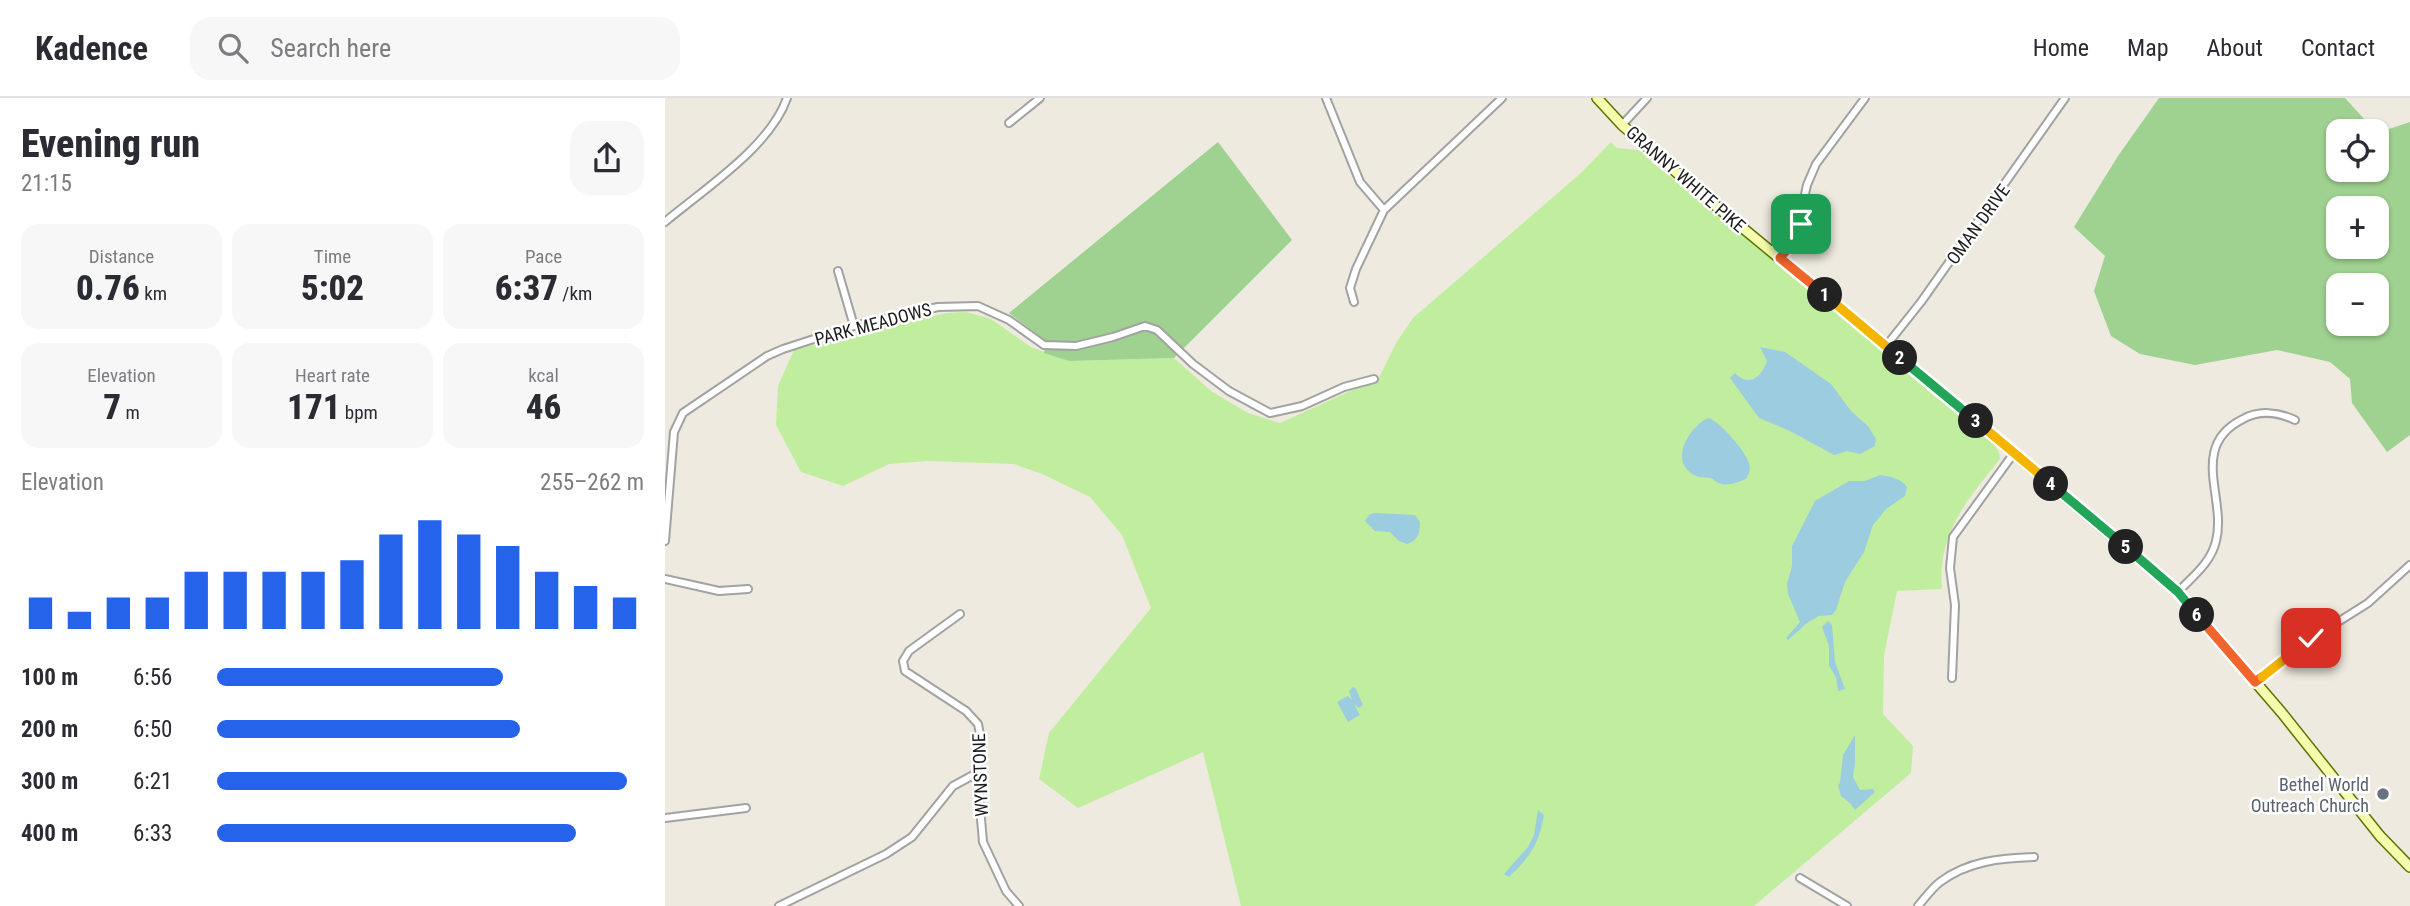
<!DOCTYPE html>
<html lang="en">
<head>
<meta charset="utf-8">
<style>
  body { margin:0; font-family:"Roboto Condensed",sans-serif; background:#f7f7f7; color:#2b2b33; height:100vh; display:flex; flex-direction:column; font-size:26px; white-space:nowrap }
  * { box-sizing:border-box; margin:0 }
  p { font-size:23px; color:#7c7c81 }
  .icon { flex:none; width:38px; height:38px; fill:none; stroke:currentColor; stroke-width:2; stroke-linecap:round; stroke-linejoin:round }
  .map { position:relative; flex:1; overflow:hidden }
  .details { display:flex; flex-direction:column; background:#fff; width:665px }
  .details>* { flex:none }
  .buttons { position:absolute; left:1661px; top:21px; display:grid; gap:14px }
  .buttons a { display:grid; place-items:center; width:63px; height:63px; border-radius:14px; background:#fff; box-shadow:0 2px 5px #0004; font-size:35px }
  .pin { position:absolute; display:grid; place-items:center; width:60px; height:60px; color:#fff; margin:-30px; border-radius:14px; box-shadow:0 4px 10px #0006 }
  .km { position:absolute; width:35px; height:35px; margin:-18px; border-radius:50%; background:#222; color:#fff; font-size:19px; line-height:35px; text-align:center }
  .round { display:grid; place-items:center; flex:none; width:74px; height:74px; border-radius:21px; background:#f7f7f7 }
  .overview { display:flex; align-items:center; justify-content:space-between; height:119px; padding:0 21px }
  h1 { font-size:38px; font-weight:800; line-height:52px }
  .metrics { display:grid; grid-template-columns:repeat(3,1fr); gap:10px; height:119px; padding:7px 21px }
  .metrics div { display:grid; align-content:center; border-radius:18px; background:#f7f7f7; text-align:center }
  .metrics b { font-size:35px; font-weight:800 }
  .metrics small { font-size:19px; font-weight:400 }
  .metrics p { font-size:19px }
  .chart { height:196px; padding:14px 21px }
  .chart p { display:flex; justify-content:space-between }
  .chart svg { width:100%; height:126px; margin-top:7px; stroke:#2563eb; stroke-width:6 }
  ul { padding:0 21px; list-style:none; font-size:23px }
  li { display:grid; grid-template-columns:112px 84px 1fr; align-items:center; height:52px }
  li i { height:18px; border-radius:9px; background:#2563eb }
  header { display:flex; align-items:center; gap:42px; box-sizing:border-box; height:98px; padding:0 35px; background:#fff; border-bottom:2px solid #e1e1e2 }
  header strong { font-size:33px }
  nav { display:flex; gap:38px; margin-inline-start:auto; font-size:24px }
  .search { width:490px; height:63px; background:#f7f7f7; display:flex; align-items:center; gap:18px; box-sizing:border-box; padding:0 24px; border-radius:21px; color:#7c7c81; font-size:26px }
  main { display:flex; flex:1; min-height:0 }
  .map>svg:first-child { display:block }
</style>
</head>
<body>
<header>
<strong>Kadence</strong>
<div class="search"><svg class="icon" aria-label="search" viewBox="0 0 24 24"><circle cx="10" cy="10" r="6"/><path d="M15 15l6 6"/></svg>Search here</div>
<nav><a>Home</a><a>Map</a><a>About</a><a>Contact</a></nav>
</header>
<main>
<section class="details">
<div class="overview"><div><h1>Evening run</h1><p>21:15</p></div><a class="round"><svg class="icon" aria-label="share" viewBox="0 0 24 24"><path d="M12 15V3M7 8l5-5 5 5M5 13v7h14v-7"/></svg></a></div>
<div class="metrics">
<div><p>Distance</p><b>0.76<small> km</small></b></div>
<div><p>Time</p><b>5:02</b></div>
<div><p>Pace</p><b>6:37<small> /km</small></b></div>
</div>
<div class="metrics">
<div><p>Elevation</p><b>7<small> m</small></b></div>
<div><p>Heart rate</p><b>171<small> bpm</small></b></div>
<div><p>kcal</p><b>46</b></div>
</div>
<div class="chart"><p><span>Elevation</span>255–262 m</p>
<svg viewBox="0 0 160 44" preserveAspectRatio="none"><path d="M5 44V33M15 44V38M25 44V33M35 44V33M45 44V24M55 44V24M65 44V24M75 44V24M85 44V20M95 44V11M105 44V6M115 44V11M125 44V15M135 44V24M145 44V29M155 44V33"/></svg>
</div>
<ul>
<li><b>100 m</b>6:56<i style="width:67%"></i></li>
<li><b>200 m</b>6:50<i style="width:71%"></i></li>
<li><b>300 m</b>6:21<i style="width:96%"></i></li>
<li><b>400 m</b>6:33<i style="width:84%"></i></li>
</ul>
</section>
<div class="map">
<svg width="1745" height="808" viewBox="0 0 1745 808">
  <rect width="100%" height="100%" fill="#eeeadf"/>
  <path fill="#c1ed9f" d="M946,44L952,50L974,52L989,66L1083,139L1324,340L1334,354L1335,361C1302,402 1272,436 1277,491L1232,493L1219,557L1218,616L1248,648L1246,675L1089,808H576L538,654L413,710L374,681L384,635L486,510L457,437L425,399L377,376L349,366L262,363L224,366L178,388L136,374L111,327L113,288L129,252L224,228L282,215L301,214L326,221L366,249L404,263L509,260L546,293L583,315L615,325L714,280L731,245L748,220L916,75Z"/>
  <path fill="#9fd190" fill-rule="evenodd" d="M1494,0H1680L1710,33H1673V72H1712V35L1745,24V337L1722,354L1687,305L1685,281L1665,264L1612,252L1530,267L1475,256L1446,238L1429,193L1440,158L1409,129L1453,58ZM1673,110H1712V149H1673ZM1673,187H1712V226H1673Z
    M553,44L627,142L509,260L404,263L379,255L381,243L344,215Z"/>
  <path fill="#9bcce0" d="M1095,249L1120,254L1166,286L1186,313L1203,328L1211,341L1210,348L1195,356L1182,353L1169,357L1125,333L1094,320L1065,280L1070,275C1085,290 1096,279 1102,263Z
    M1043,320C1054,322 1081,354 1084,365C1086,372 1084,376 1081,381C1073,384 1063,389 1054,385C1048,383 1051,382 1045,380C1039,379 1034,380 1029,377C1003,363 1025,328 1043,320Z
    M1215,377C1227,379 1235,380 1242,389L1240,398L1221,411L1208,427L1199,454L1180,484L1171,512L1167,517L1154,518L1142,525L1123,542L1121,540L1135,524L1123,496L1122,486L1127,468V448L1150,403L1184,383H1200Z
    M709,415L750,417L755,424C755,436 753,442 742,446L734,443L725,434L710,433L700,423L704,417Z
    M1163,523L1167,527L1170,564L1180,591L1173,593L1171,579L1164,568V548L1157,529Z
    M688,589L691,591L698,607L694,610L689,606L695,617L683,624L672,604L683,598L687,602L684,593Z
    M1190,637V666L1188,679L1195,692L1208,691L1210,694L1190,712L1186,706L1176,698L1173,687L1175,685L1178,657Z
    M873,712L879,717C874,746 865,759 844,779L839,776L863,749L869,737Z"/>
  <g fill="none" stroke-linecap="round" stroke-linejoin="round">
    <g stroke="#a2a2a2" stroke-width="10">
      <path id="street" d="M661,0L695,84L719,112
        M344,25L375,0
        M957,27L982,0
        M1136,114L1142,87L1151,66L1200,0
        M0,124C39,91 105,49 122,0
        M1107,153L1136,114C1139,133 1126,146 1115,160
        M173,173L189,228
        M689,204L685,190L691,171L719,112L837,0
        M1221,248L1256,204L1400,0
        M0,443L9,334L18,315L102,258L118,251L189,228L273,209L313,208L344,222L379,247L411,248L448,239L480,228L492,232L528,266L564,293L605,315L637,308L679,289L709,281
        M0,481L54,493L83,491
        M1513,494C1527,479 1546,465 1551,443C1562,401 1523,348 1578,321C1594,312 1613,314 1630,322
        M295,516L244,553L238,563L240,573L301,613L313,626L317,647L312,675L318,744L341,793L354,808
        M1287,580L1290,507L1285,470L1288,439L1349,355
        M1590,584L1635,548L1703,505L1745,467
        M0,720L81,710
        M1135,780L1182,808
        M114,808L221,756L247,739L288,688L312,675
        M1253,808C1260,800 1267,790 1275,784C1303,763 1336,760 1369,759"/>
    </g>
    <g stroke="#607300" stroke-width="12">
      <path id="secondary" d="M932,0L957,27L1033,93L1234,259L1513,494L1617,615L1715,738L1745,769"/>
    </g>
    <use href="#street" stroke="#fff" stroke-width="6"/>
    <use href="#secondary" stroke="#f5feac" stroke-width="9"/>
  </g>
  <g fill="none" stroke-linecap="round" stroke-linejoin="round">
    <g stroke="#fff" stroke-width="14">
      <path id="split-1" d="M1136,126L1130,142L1115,160L1160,197"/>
    </g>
    <g stroke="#fff" stroke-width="14">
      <path id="split-2" d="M1160,197L1235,260"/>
    </g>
    <g stroke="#fff" stroke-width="14">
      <path id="split-3" d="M1235,260L1311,323"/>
    </g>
    <g stroke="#fff" stroke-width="14">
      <path id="split-4" d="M1311,323L1386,386"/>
    </g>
    <g stroke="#fff" stroke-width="14">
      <path id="split-5" d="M1386,386L1461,449"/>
    </g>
    <g stroke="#fff" stroke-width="14">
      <path id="split-6" d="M1461,449L1513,494L1532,517"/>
    </g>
    <g stroke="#fff" stroke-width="14">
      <path id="split-7" d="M1532,517L1590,584L1597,579"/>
    </g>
    <g stroke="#fff" stroke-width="14">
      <path id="split-8" d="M1597,579L1646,540"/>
    </g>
    <use href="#split-1" stroke="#f0652b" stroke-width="9"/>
    <use href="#split-2" stroke="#f5b400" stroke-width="9"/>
    <use href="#split-3" stroke="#22a559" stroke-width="9"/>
    <use href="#split-4" stroke="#f5b400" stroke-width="9"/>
    <use href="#split-5" stroke="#22a559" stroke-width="9"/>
    <use href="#split-6" stroke="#22a559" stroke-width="9"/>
    <use href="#split-7" stroke="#f0652b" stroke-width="9"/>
    <use href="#split-8" stroke="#f5b400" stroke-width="9"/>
  </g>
  <circle fill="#6b7280" stroke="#fff" stroke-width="2.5" cx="1718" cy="696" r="7"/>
  <g text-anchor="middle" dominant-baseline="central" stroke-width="5" stroke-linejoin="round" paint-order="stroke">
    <g font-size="18" fill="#1b1b1b" stroke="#fff">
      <text transform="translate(1021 81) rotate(41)">GRANNY WHITE PIKE</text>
      <text transform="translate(1313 126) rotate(-54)">OMAN DRIVE</text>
      <text transform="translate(208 226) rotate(-15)">PARK MEADOWS</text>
      <text transform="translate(315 677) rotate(-92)">WYNSTONE</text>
    </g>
    <g font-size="18" fill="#5b616d" stroke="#fff" text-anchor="end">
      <text x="1704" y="686">Bethel World<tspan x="1704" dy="21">Outreach Church</tspan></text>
    </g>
  </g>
</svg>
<div class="buttons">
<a><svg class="icon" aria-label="locate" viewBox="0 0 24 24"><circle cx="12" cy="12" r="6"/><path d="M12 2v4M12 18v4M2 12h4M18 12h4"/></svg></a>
<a>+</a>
<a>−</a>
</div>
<div class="pin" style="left:1136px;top:126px;background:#1e9e55"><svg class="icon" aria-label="arrive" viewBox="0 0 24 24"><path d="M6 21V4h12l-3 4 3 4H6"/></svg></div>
<div class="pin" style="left:1646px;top:540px;background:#d93025"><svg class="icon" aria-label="check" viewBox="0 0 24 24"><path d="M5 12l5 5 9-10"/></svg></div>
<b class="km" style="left:1160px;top:197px">1</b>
<b class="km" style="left:1235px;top:260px">2</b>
<b class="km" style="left:1311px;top:323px">3</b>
<b class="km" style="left:1386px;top:386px">4</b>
<b class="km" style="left:1461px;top:449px">5</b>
<b class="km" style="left:1532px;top:517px">6</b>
</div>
</main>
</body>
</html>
